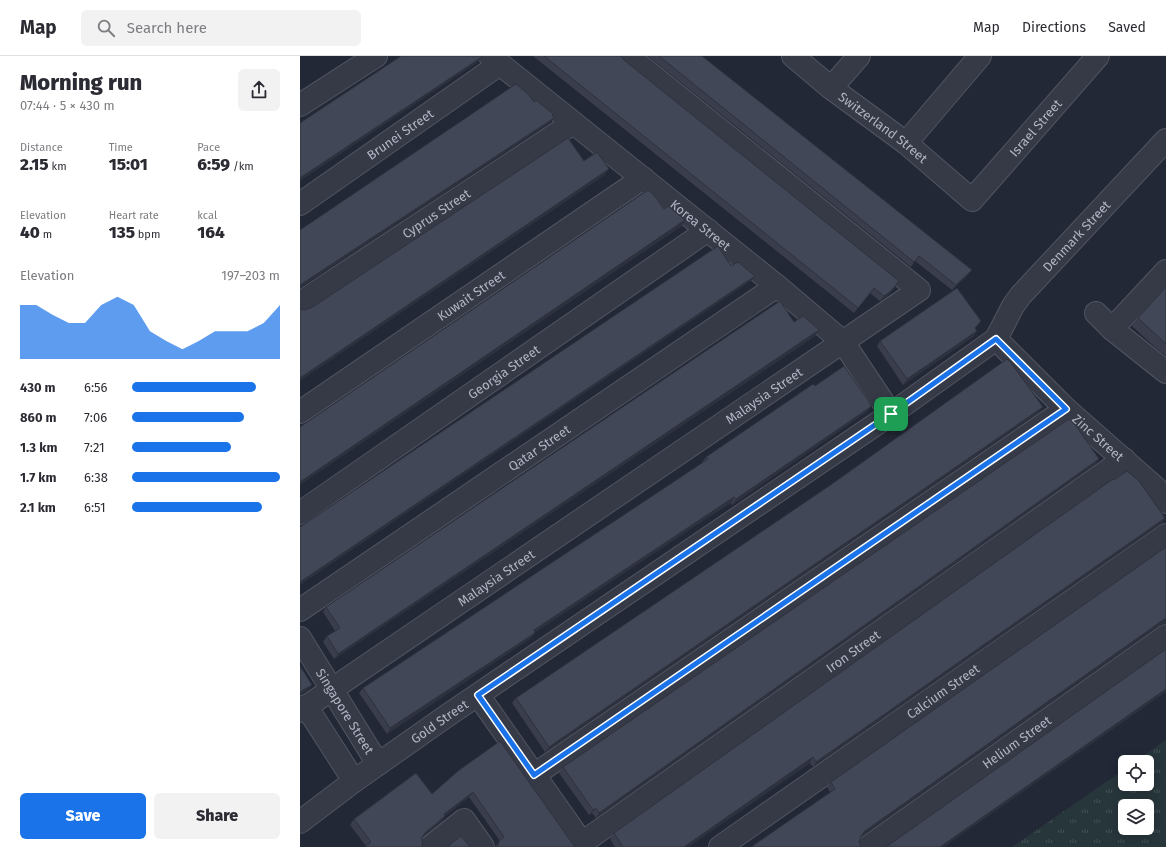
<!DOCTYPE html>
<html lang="en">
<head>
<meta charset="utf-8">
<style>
  body { margin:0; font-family:"Fira Sans",sans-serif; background:#f2f2f3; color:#2b2b33; height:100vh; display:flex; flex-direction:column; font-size:15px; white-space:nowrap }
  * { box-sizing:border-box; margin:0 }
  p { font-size:13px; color:#7c7c81 }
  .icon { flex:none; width:22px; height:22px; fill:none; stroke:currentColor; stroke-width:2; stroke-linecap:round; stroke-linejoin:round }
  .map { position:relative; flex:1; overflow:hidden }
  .sheet { display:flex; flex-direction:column; background:#fff; width:300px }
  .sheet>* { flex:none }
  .controls { position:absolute; left:818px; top:699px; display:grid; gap:8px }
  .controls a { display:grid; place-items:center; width:36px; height:36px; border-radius:6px; background:#fff; box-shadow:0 2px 10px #0003; font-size:20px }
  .pin { position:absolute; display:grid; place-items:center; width:34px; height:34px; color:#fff; margin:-17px; border-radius:8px; box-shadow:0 2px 6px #0006 }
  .round { display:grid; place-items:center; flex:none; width:42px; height:42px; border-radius:6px; background:#f2f2f3 }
  .summary { display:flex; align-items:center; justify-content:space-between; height:68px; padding:0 20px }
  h1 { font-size:22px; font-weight:800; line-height:30px }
  .stats { display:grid; grid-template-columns:repeat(3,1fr); gap:6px; height:68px; padding:4px 20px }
  .stats div { display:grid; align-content:center }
  .stats b { font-size:17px; font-weight:800 }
  .stats small { font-size:11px; font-weight:400 }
  .stats p { font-size:11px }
  .chart { height:112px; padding:8px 20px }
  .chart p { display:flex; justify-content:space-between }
  .chart svg { width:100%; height:72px; margin-top:4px; fill:#1a73e8; opacity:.7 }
  .primary-button { display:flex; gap:8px; margin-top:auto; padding:8px 20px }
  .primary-button a { flex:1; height:46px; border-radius:6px; background:#1a73e8; color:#fff; font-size:16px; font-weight:800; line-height:46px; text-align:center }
  .primary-button a+a { background:#f2f2f3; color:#2b2b33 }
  ul { padding:0 20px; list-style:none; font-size:13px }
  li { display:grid; grid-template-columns:64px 48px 1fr; align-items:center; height:30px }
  li i { height:10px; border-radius:5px; background:#1a73e8 }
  header { display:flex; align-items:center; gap:24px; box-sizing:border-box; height:56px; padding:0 20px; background:#fff; border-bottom:1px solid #e1e1e2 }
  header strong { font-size:19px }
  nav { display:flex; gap:22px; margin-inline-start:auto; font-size:14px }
  .search { width:280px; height:36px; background:#f2f2f3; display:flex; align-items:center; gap:10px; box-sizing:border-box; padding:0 14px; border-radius:6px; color:#7c7c81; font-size:15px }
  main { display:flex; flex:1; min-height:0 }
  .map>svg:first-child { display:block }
</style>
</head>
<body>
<header>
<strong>Map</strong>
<div class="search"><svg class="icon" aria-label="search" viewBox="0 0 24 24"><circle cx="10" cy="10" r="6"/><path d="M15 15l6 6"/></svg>Search here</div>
<nav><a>Map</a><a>Directions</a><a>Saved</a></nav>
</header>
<main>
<section class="sheet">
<div class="summary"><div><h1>Morning run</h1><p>07:44 · 5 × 430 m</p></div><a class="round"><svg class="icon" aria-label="share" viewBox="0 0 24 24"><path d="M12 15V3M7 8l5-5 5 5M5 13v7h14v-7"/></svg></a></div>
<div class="stats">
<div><p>Distance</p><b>2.15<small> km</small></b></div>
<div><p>Time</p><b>15:01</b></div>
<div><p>Pace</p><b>6:59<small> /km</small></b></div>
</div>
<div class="stats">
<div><p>Elevation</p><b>40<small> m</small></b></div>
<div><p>Heart rate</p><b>135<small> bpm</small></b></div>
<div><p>kcal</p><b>164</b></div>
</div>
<div class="chart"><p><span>Elevation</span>197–203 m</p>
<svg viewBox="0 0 160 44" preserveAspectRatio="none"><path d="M0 44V11L10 11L20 17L30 22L40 22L50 11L60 6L70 11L80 27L90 33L100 38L110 33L120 27L130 27L140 27L150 22L160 11V44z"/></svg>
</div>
<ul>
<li><b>430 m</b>6:56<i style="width:84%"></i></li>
<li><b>860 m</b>7:06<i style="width:76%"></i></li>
<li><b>1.3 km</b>7:21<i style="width:67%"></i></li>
<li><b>1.7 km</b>6:38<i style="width:100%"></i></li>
<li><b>2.1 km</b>6:51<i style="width:88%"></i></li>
</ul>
<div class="primary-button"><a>Save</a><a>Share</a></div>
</section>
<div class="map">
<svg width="866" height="791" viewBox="0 0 866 791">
  <defs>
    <pattern id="grass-tufts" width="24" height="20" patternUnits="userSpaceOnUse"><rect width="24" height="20" fill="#27363b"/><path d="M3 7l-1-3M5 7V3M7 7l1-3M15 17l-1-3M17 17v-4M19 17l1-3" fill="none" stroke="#445156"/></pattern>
  </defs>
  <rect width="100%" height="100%" fill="#232837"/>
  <path fill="url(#grass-tufts)" fill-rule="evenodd" d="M866,684V791H712L825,713V728H847V706H834ZM825,750H847V772H825Z"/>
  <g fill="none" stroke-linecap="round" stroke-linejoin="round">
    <g stroke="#515562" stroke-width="24">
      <g id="minor">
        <path id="s1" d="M190,0L477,230L543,286L591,358"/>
        <path id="s2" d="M493,0L531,32L606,87L672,144L798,0"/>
        <path d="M531,32L559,0"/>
        <path d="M0,49L76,0"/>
        <path d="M606,87L680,0"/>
        <path id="s3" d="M0,148L200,8"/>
        <path id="s4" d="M0,247L273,67"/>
        <path d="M796,257L812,273L866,316"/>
        <path d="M812,273L866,215"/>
        <path id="s5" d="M696,283L766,353L857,433L866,446"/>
        <path id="s6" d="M0,356L343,122"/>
        <path id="s7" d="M0,457L408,174"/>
        <path id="s8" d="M0,554L477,230"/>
        <path id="s9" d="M0,582L78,708"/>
        <path d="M178,639L285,791"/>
        <path d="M6,650L54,725"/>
        <path id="s10" d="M0,655L619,234L328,0"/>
        <path d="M234,719L766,353"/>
        <path id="s11" d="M0,766L54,725L148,659L591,358L696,283L713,250L721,239L866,84"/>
        <path id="s12" d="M282,787L824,403"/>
        <path d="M130,791L164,764L183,791"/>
        <path id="s13" d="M420,791L866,479"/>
        <path id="s14" d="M568,791L866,580"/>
      </g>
    </g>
    <use href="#minor" stroke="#363a47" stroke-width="22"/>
  </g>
  <path fill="#393d4c" d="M233,0H321L324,4L595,231L587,240L580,245L570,237L554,257Z
    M348,0H402L668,219L652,234L615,205L611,211Z
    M866,231V300L856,292L832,270L838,262Z
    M494,266L519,274L515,280L502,289L34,603L23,586L27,580L35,575L23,556L26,551Z
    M676,272L674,280L603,329L577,290L580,285Z
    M515,330L568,355L432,449L431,447L407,462L235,576L231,582L87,678L59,637L63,632L403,407L402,406L406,401Z
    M739,356L245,696L212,647L216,642Z
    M799,403L795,408L296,762L292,757L289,759L259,717L263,711Z
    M865,462L861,468L513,711L510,707L388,791H315L310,783L314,777Z
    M866,491L864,568L859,570L530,736L527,731L531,726Z
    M158,715L275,791H195L200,785L169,741L145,760L141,766L122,781L66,790L50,769L54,763L132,738Z"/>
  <path fill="#2e323e" d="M182,1L178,6L0,125V122Z
    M254,62L250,67L0,232V229Z
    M309,113L305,119L0,325V322Z
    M385,164L382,170L0,429V426Z
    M672,214L668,219L652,234L656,229Z
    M455,220L451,225L0,529V526Z
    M599,225L587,240L580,245L584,240Z
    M519,274L515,280L502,289L34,603L38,598Z
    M677,275L674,280L603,329L607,323Z
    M572,350L568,355L432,449L436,443Z
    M743,351L739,356L245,696L249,691Z
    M799,403L795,408L296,762L299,757Z
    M434,441L431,447L407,462L230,580L234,574L410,457Z
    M865,462L861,468L513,711L516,706Z
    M866,563V568H864L859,570L561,781L557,785L565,775L863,564Z
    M235,577L231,582L87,678L90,672Z
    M12,629L8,634L0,639V637L3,634Z
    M866,633V636L644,791H640Z
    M513,701L510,707L388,791H384Z
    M173,736L169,741L140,764L144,758Z
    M296,752L292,757L289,759L293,754Z
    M145,760L141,766L122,781L126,776Z"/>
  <path fill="#424758" stroke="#2e323e" d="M101,0H182V1L0,122V67Z
    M244,0H321L324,4L599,225L591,235L584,240L574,232L558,252Z
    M359,0H402L672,214L656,229L619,200L614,206Z
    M216,28L229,39L234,46L236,44L253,58H252L254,62L0,229V174Z
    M268,82L284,105L297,96L309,113L0,322V253L4,254L11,252Z
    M348,134L354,139L364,153L368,150L385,164L0,426V371Z
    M418,190L431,210L438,206L455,220L0,526V471Z
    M866,231V288L838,262Z
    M657,232L681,265L675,272L677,275L607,323L580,285Z
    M480,245L494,266L503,260L517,272L519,274L38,598L27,580L40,572L26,551Z
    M707,303L711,307L743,351L249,691L216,642L532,428Z
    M544,310L572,350L436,443L434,441L410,457L234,574L235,577L90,672L63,632L408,403L406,401L513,328L515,330Z
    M769,363L776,370L799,403L299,757L296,752L293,754L263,711Z
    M827,415L839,425L865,462L516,706L513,701L384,791H323L314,777L813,423L814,424Z
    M866,491V563L863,564L565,775L561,780L559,786L561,791H451L535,733L531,726Z
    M866,593V633L640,791H586Z
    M0,610L12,629L3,634L0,637Z
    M200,685L275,791H198L199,785L204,781L173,736L144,758L145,760L126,776L122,781V788L123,791H65L71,786L54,763L116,717L132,738L158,715Z
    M161,780L170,791H147Z"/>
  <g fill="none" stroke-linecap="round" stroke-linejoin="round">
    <g stroke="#fff" stroke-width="8">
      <path id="route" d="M696,283L766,353L234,719L178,639L591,358Z"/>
    </g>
    <use href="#route" stroke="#1a73e8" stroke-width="5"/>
  </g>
  <g text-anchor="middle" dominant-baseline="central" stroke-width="3.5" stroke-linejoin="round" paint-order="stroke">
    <g font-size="13" fill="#b1b5c4" stroke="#1b1f2c">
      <text stroke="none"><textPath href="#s2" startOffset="115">Switzerland Street</textPath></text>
      <text stroke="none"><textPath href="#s2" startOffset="326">Israel Street</textPath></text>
      <text stroke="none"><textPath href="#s3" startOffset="122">Brunei Street</textPath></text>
      <text stroke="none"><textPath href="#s4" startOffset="163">Cyprus Street</textPath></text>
      <text stroke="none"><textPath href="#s1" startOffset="270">Korea Street</textPath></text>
      <text stroke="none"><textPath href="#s11" startOffset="979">Denmark Street</textPath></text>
      <text stroke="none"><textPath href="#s6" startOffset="207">Kuwait Street</textPath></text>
      <text stroke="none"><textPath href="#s7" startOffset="248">Georgia Street</textPath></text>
      <text stroke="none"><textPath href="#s10" startOffset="561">Malaysia Street</textPath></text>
      <text stroke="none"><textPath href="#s5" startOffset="142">Zinc Street</textPath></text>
      <text stroke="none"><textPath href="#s8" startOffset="289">Qatar Street</textPath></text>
      <text stroke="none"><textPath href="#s10" startOffset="237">Malaysia Street</textPath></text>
      <text stroke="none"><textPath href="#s12" startOffset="332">Iron Street</textPath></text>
      <text stroke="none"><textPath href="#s13" startOffset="272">Calcium Street</textPath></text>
      <text stroke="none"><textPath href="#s9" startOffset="86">Singapore Street</textPath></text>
      <text stroke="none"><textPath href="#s11" startOffset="172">Gold Street</textPath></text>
      <text stroke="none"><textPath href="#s14" startOffset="182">Helium Street</textPath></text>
    </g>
  </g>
</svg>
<div class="controls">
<a><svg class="icon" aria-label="locate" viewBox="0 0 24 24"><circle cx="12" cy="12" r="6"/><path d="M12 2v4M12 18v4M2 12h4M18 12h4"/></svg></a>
<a><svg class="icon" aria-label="layers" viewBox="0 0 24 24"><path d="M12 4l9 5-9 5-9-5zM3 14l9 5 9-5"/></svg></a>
</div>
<div class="pin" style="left:591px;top:358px;background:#1e9e55"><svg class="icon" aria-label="arrive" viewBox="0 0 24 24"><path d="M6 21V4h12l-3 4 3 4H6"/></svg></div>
</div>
</main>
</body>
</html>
